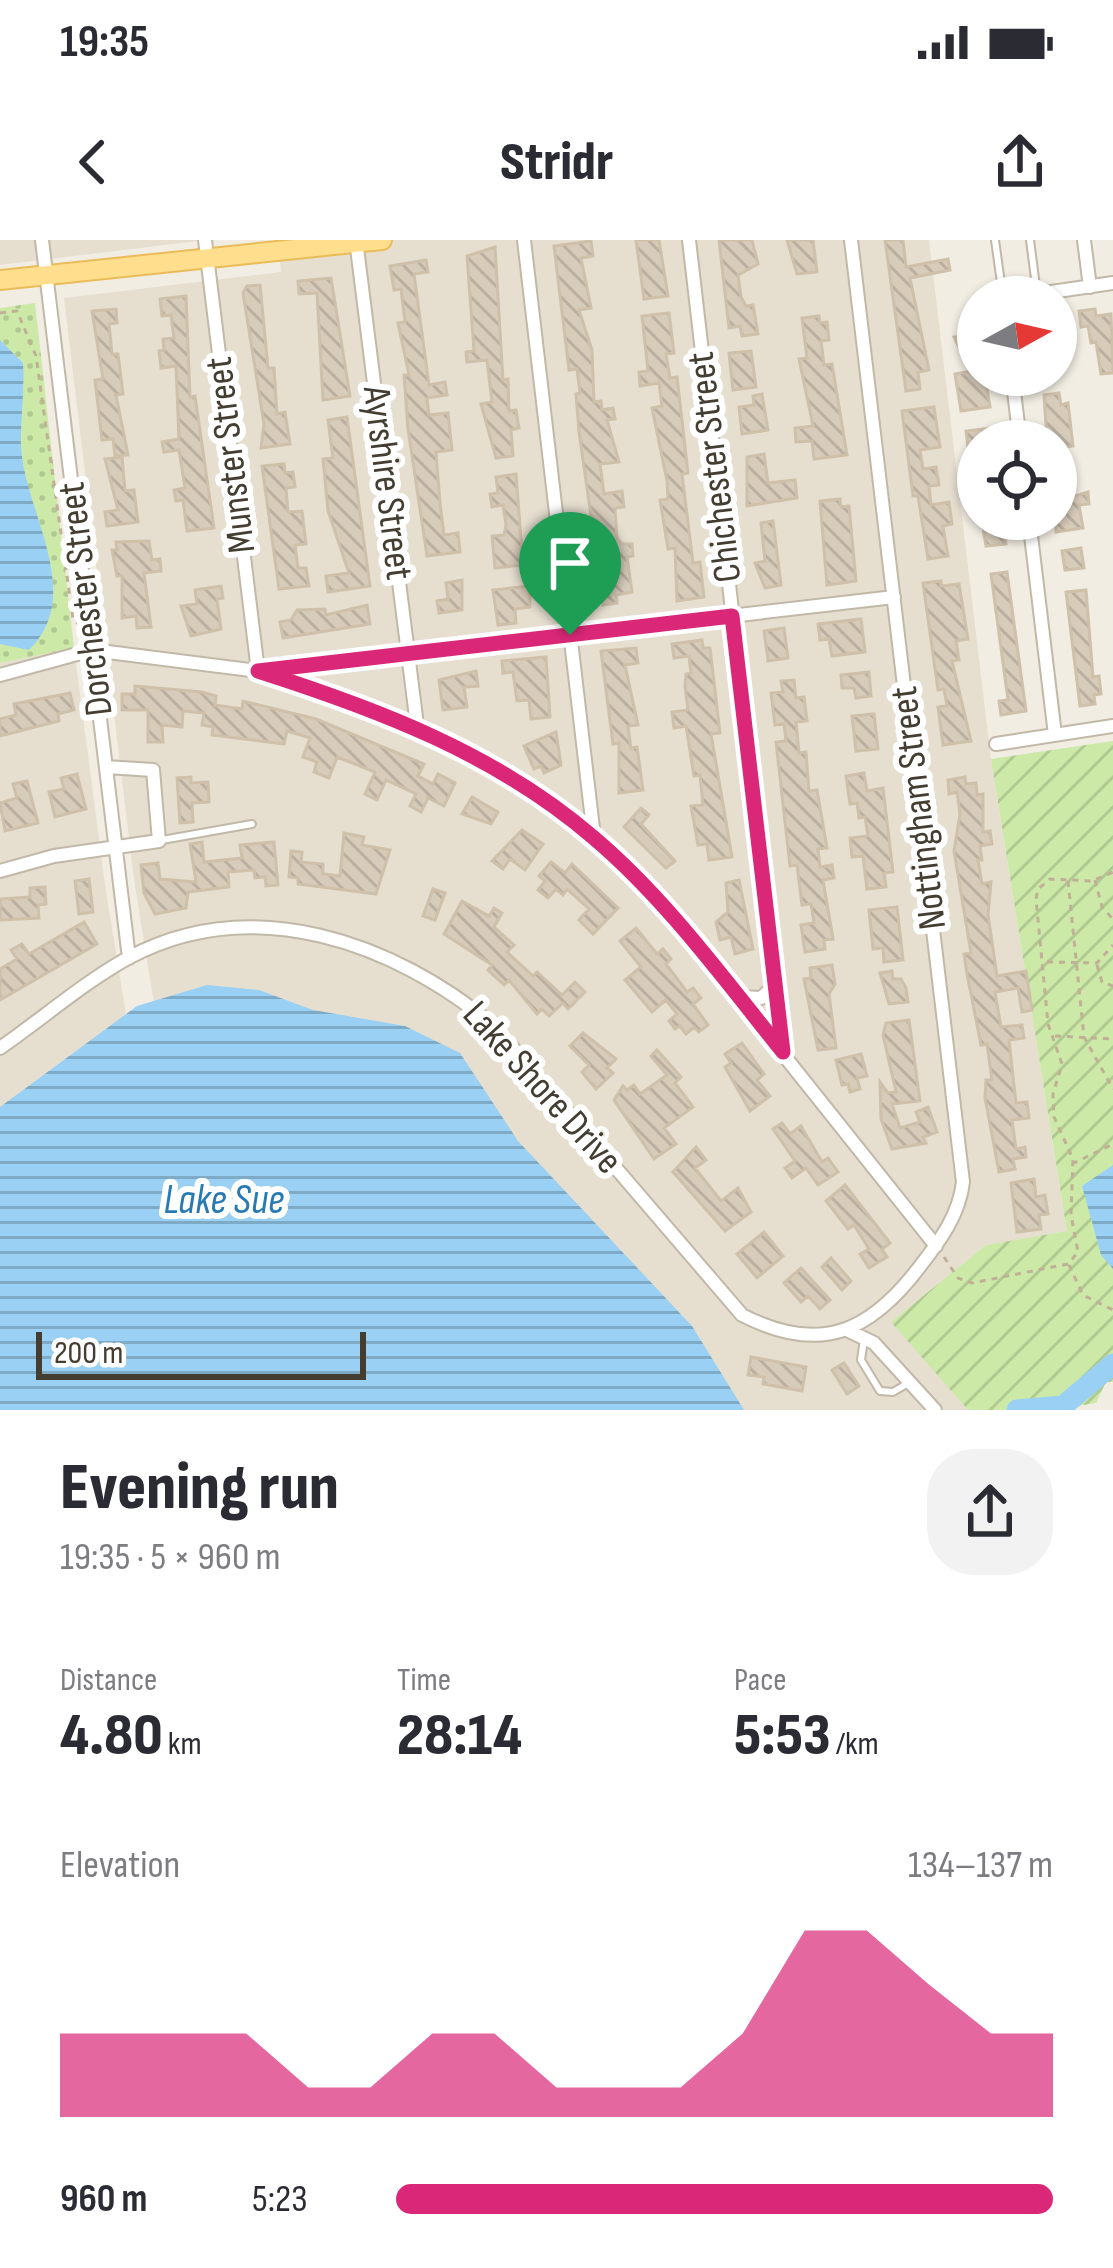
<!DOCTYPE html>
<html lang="en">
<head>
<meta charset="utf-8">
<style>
  body { margin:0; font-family:"Sofia Sans Condensed",sans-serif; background:#f2f2f3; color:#2b2b33; height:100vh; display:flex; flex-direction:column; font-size:45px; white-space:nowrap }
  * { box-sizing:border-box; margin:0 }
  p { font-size:39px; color:#7c7c81 }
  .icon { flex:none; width:66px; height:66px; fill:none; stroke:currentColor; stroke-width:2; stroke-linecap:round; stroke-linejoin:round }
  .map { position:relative; height:1170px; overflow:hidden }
  .drawer { display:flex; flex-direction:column; background:#fff; flex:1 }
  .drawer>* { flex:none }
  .needle { width:78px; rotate:82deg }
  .buttons { position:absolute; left:957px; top:36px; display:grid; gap:24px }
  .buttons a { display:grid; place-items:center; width:120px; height:120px; border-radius:50%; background:#fff; box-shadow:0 3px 9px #0004; font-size:60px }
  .scale { position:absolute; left:36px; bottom:30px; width:330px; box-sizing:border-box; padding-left:12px; border:6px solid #443d32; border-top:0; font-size:33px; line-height:42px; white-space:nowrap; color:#443d32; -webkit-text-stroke:9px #fff; paint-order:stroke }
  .pin { position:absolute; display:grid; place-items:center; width:102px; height:102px; color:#fff; margin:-123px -51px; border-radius:50% 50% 50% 0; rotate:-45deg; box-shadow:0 0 12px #0007 }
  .pin .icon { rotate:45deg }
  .round { display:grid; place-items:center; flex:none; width:126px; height:126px; border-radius:48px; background:#f2f2f3 }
  .overview { display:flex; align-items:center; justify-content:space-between; height:204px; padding:0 60px }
  h1 { font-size:66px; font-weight:800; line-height:90px }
  .metrics { display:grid; grid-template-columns:repeat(3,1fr); gap:18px; height:204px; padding:12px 60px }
  .metrics div { display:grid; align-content:center }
  .metrics b { font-size:60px; font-weight:800 }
  .metrics small { font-size:33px; font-weight:400 }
  .metrics p { font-size:33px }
  .chart { height:336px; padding:24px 60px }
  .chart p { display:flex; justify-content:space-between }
  .chart svg { width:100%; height:216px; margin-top:12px; fill:#db2777; opacity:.7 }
  ul { padding:0 60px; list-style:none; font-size:39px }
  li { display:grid; grid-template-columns:192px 144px 1fr; align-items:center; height:90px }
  li i { height:30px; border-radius:15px; background:#db2777 }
  .status { display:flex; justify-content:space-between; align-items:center; height:84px; padding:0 60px; background:#fff; direction:ltr }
  .status svg { height:33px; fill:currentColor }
  header { display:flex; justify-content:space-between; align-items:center; height:156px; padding:0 60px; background:#fff; font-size:54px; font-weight:800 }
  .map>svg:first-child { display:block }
</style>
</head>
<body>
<div class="status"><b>19:35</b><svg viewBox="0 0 49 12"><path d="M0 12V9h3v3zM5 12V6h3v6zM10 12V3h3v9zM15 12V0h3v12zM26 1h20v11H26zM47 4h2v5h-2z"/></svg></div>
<header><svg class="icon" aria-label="back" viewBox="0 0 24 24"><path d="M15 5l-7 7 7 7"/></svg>Stridr<svg class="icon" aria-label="share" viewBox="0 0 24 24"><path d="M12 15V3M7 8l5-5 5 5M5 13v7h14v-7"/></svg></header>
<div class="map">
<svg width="1113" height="1170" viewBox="0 0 1113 1170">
  <defs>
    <pattern id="park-dots" width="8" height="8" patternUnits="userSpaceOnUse" patternTransform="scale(3)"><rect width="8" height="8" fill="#cce9a8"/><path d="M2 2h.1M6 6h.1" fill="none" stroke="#b0c991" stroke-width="1.8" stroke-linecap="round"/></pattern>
    <pattern id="garden-furrows" width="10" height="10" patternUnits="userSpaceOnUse" patternTransform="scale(3)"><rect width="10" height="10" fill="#cce9a8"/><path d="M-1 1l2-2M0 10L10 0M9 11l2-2" fill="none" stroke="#b0c991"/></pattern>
    <pattern id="water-rules" width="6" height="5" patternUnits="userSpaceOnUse" patternTransform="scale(3)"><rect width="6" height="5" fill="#99d0f4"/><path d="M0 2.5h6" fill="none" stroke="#7eaac6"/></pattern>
    <pattern id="building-back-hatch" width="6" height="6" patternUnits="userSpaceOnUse" patternTransform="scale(3)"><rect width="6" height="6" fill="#d7cbba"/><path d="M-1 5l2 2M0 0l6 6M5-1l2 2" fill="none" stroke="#baafa0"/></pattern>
  </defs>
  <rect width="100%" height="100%" fill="#f2ede2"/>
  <path fill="#e6dfd0" d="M0,0H206L0,25Z
    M278,0H929L991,519L1067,991L986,1005L892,1081L968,1170H220L134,640L64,58L281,32Z
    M74,408L105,645L190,1170H0V423Z"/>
  <path fill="url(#park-dots)" d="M35,63L74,408L0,423V68Z"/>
  <path fill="url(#garden-furrows)" d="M1113,501V1142H1106L1096,1163L1052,1170H968L891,1082L986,1005L1067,991L991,519Z"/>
  <path fill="url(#water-rules)" d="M0,100L23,123C25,151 20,180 21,207C25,273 86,354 29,410L0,404Z
    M207,745L259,750L313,770L405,786L460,813L518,901L692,1086L744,1170H0V867L137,766Z
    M1113,925V1029L1101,1015L1082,946Z"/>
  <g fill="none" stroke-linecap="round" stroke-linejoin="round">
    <path stroke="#99d0f4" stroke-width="21" d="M1017,1170L1063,1166L1113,1124"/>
  </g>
  <path fill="url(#building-back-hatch)" stroke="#cfc0aa" stroke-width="3" d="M636,0H659L668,56L644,59Z
    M719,0H752L758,24L738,35L741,57L746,66L753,65L758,94L742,96L740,86L729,88Z
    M787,0H813L817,32L797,34Z
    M885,0H903L906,27L948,19L950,30L910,38L929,130L918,132L920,149L906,151Z
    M591,1L593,16L581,18L591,68L579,70L592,110L594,162L601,161L602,170L613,168L615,179L607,180L619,222L600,224L604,254L622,251L624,267L615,268L617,298L622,304H632L633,316L627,317L632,352L616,355L617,363L603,365L598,328L613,325L610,309L596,311L579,192L576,154L580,153L577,129L569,130L554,6Z
    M495,7L503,140L508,139L509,171L516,170L519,188L511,190L513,216L496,218L481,164L492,162L487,120L467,122L466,112L474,111L467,16Z
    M426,20L428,32L414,34L429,145L445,142L447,155L427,158L429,175L448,173L452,210L436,212L440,263L444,295L458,293L460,312L427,316L408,189L404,135H409L398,83L405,82L401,49L394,50L390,26Z
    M331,38L350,156L323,160L317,53L299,54L298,41Z
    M260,45L268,128H274L277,174L285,172L290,204L261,208L264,184L243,53L247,46Z
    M186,56L190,157L195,156L214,288L187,291L183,260L176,261L174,250L185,248L179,210L164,212L162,202L179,199L176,126L161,128L159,111L164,110L163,99L174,98L171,75L162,76L160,59Z
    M116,69L117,83L109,84L112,114H118L123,154L116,155L128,215L115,216L113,199L102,200L95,140L103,139L92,71Z
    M1095,69L1096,76L1111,74L1113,133L1101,134L1096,102L1091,103L1088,86L1081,87L1079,71Z
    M669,73L674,113L666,114L670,138L677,137L688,233L682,234L693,323L700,322L704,357L677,361L675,308L668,309L660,260L668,259L667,241L652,168L662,166L659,143L640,146L639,132L648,131L642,76Z
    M819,76L820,83L827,82L829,100L821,101L824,125L832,124L847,215L814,219L812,201L796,202L795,188L813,186L799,119L807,118L802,78Z
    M978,94V113L963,115L954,97Z
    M751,111L756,147L733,150L729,113Z
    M978,130L985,135L990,167L961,171L955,134Z
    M1059,153L1061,165L1068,163L1073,206L1066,207L1070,239L1056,241V201H1047L1044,155Z
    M762,154L768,190L742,194L739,167L754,165L753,156Z
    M934,167L940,207L920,210L923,229L936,227L939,245L929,246L931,265L949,262L952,284L943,286L948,316L928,319L918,256H913L902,171Z
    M347,177L370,346L328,352L326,336L349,333L328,271L323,219L333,218L328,180Z
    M992,188L994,201H978V215L969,216L966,191Z
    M764,214L768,243L795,240L797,258L747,266V217Z
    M122,217L125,251L134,250L138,282L107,286L105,272L118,270L105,219Z
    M284,224L285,233L293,232L295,247L286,248L288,272L302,271L306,304L295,305L298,328H306L309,346L279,349L262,226Z
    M516,234L523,325L495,328L492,296L504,295L506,285L503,265L492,267L490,254L498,253L496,237Z
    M1088,252L1089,264L1079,265L1083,288L1056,292V262Z
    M840,259L841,267L849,266L856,341L827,345L820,261Z
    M773,281L781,345L765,348L755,323L765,321L761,283Z
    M1003,285L1006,304L986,306L983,288Z
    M149,301L152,320L160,319L161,331L144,333L151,387L137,388L136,376L122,378V336H117L112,310H117L116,302Z
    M1081,308L1084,328L1065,330L1062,311Z
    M1007,332L1026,471L1001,475L999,461L1008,460L991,334Z
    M462,340V370L439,373L437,361L448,359L446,343Z
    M941,341V346L959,344L968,399L956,401L959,420L952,421L971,501L943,505L938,467L947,466L944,449L938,450L923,343Z
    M221,346L223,358L217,359L221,389L191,396L181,366L197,364L195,350Z
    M530,346V367L515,369L516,383L498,385L493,350Z
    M1086,350L1093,437L1099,436L1101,454L1094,455L1095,464L1080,466L1066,352Z
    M367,365L370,384L283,398L280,382L291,380L297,370L325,369L326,375Z
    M861,379L865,412L832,416L829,399L820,400L818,384Z
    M784,388L788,418L768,421L764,391Z
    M702,400L703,408H710L720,493L711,494L732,617L709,620L707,604L698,605L691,566L703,565L700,535L694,536L686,486L674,488L672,472L688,470L685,446L686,434L691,433L689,416L674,418L672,404Z
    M636,408L638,423L625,425L638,485L628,486L631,508L637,507L643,550L619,553V503L613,504L601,411Z
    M546,417L550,477L531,479L529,460L517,461L513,432L503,433L502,421Z
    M476,431L478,446L464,447L467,467L443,470L439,440Z
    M869,432L871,456L856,458L854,448H842L841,435Z
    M794,440L796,458L804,457L807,481L796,482L799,513L806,512L809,551L817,550L827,608L818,609L820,627L832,625L834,638L823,640L833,699L824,700L825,709L805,712L801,685L814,683L811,664L802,665L797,625L790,626L776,502L786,501L784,484L775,485L771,453L783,452L781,441Z
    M135,446L202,452L216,456L215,465L242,469L243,461L316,479L424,524L418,536L433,544L438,534L455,543L444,566L428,558L421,572L410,566L416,554L386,540L377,560L365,554L375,532L337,517L329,538L314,532L317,522L303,517L310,498L287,491L284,504L212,495L213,487L202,485L204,473L183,471L182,487L162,485L163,502H148V470H122V454H135Z
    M70,453L74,470L58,474L59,481L0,496V479L16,475L14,464Z
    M874,474L878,509L856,511L852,476Z
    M556,492L561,525L544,533L541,526L534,529L524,506Z
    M864,533L867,551L883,548L893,632L884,633L886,647L867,649L863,616L852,617L850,598L868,596L865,577L859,578L857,563L850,564L846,536Z
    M77,534L86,569L55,577L49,552L64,549L61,538Z
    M191,537V543L208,542L209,562L192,563L193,582L180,583L177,538Z
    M965,537L966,544L976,543L977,555L983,554V592L990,591L992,604L980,606L982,620H978L982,644L991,642L988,675L997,736L1026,731L1032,770L1022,772L1018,748L995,752L1001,787L1022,785L1024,798L1009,800L1016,863L1027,862L1029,878L1012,880L1016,909L1025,907L1026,917L1013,919L1015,929L999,932L985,858L986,840H992L987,804L981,805L967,734L964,714L971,713L954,611L960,574L957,552L949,554L948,540Z
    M27,541L38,583L5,591L0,563L17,558L13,544Z
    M472,557L498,572L491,584L462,574Z
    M641,568L649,575L641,584L675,621L666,628L624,587Z
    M522,590L543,604L525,630L510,619L503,629L492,621Z
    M344,593L364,597L362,605L390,610L376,654L298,644V638L289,637L291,611L302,612L301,622L323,624V634L340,636Z
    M202,602L204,622L242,618L240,605L274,602L278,645L266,646L265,637L255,638L254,630L228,632L229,647L188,652L186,668L155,674L144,653L141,625L158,623L160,639L196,642L190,604Z
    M551,622L565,633L572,624L618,668L593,694L579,680L589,669L567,649L563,655L556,649L548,658L538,650L545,641L539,636Z
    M89,639L93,672L79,674L75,641Z
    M739,640L753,709L735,714L731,697L720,700L716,682L728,672L726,643Z
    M45,647L46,664L38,665L39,678L0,680V659L30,657V648Z
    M433,649L445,653L435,680L423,676Z
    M462,661L489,676L494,668L502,673L494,687L514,705L507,712L533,736L537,732L562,755L575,742L585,752L568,769L563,763L549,776L542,769L537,774L509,740L504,745L488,730L492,725L444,694Z
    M897,667L903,720L884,722L883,708L873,709L869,670Z
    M84,682L97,704L0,760V729L17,719L11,710L22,704L29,714Z
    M636,688L657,714L663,709L671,719L666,724L687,752L693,748L701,758L693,764L708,785L699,792L694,787L686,794L680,786L675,789L669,781L677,774L666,760L652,772L625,740L641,727L620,701Z
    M832,725L835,744L829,754L836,808L818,810L804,739L811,738L810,728Z
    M892,731L893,739H901L906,748L908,762L889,764L880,733Z
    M909,780L920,861L892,864L900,888L920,882L916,872L928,867L937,892L923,897L926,903L892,909L881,879L880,842L888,853L896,852L883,795L886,783Z
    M583,793L616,819L607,828L613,833L596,849L582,832L589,825L570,806Z
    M742,803L764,834L757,840L770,856L750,871L725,827L731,823L725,814Z
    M657,810L681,837L675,843L693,867L664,888L676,904L654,919L614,860L623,846L627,850L634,845L640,854L667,835L651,816Z
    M861,814L867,836L857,838L860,849L850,852L848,844L842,845L836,820Z
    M782,883L790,894L801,886L822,922L828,918L838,932L818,945L806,928L792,938L785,928L795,921L773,889Z
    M696,907L706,920L695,928L721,961L738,948L751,972L725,991L673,932Z
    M1034,939L1036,957L1045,955L1048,974L1039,975L1041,989L1017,992L1011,943Z
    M845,945L890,1003L882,1009L887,1017L869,1028L860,1014L869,1009L854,985L848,989L826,961Z
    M764,992L783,1016L757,1038L737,1014Z
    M831,1018L851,1041L842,1050L822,1027Z
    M801,1028L830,1060L820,1069L808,1056L801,1062L784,1043Z
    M751,1117L806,1127L802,1151L763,1144L764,1137L748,1135Z
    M844,1123L859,1146L847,1154L832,1130Z"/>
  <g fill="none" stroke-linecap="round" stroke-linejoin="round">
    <g stroke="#c1b8a7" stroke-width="10">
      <path id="service" d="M995,0L1003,57
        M1030,0L1037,54
        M162,600L252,584
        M864,1099L861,1120L880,1151L893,1152L910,1142"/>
    </g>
    <g stroke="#c1b8a7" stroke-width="16">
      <path id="minor" d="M42,0L129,718
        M205,0L258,431
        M356,0L417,485
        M524,0L594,597
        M689,0L783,809
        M1084,0L1090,47
        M1017,57L1113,43
        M1012,135L1020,201
        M1029,279L1055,495
        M265,430L894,357
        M0,435L92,410L258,431L417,485L505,537L594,597L688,695L936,1006
        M996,504L1113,486
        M0,631L54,616L159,601L153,530L106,527
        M740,757L761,758L775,745
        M0,808C42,779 83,743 128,718C253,651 395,703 494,786L742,1075C820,1115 870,1093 921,1025C941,999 959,975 963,942L851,0
        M847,1090L874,1103L935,1170"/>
    </g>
    <g stroke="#e9bc58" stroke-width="22">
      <path id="primary" d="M0,40L382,0"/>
    </g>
    <path stroke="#c0b095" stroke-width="3" stroke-dasharray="6 6" stroke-linecap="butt" d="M0,73L17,71L36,116L73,379L79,384
      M1095,640L1102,667L1113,679
      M1068,641L1084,797L1113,849
      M1047,722L1097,723L1113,705
      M1097,725L1102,742L1113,746
      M1055,796L1113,799
      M1072,924L1113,904
      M944,1017L958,1038L972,1043L1068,1024L1078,1012L1071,975L1073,919L1054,877L1053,854L1062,824L1048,784L1036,659L1038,649L1050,639L1092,641L1113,632
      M1069,1025L1083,1055L1113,1070"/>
    <use href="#service" stroke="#fff" stroke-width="6"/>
    <use href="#minor" stroke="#fff" stroke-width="12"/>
    <use href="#primary" stroke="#ffde8e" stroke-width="18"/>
  </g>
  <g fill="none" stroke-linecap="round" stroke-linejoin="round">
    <g stroke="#fff" stroke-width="24">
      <path id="route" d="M732,376L783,812C724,739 666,659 594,598C497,514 377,469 258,431Z"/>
    </g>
    <use href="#route" stroke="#db2777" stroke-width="15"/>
  </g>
  <g text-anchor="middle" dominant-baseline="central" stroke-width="12" stroke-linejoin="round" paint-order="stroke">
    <g font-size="39" fill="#443d32" stroke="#fff">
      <text transform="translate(231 215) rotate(-97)">Munster Street</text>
      <text transform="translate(715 227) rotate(-97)">Chichester Street</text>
      <text transform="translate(387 243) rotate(83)">Ayrshire Street</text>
      <text transform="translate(86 359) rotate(-97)">Dorchester Street</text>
      <text transform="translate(919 568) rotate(-97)">Nottingham Street</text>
      <text transform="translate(542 848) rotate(48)">Lake Shore Drive</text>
    </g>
    <g font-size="42" font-style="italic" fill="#277ab4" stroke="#fff">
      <text x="224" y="960">Lake Sue</text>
    </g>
  </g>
</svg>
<div class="buttons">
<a><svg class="needle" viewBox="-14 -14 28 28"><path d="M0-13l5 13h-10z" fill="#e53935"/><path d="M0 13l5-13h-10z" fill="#7c7c81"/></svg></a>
<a><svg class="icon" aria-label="locate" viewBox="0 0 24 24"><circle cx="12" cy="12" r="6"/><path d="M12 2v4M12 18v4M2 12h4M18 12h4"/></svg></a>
</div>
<div class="scale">200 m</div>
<div class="pin" style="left:570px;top:395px;background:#1e9e55"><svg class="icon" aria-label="arrive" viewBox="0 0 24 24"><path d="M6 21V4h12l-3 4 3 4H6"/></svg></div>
</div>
<section class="drawer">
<div class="overview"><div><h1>Evening run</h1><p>19:35 · 5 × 960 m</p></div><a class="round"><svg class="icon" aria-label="share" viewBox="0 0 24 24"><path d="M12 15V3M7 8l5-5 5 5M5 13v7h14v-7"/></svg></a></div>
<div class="metrics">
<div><p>Distance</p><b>4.80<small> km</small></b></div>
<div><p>Time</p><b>28:14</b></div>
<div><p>Pace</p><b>5:53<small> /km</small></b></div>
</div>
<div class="chart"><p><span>Elevation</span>134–137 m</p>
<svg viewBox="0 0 160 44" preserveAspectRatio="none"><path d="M0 44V27L10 27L20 27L30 27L40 38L50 38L60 27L70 27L80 38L90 38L100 38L110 27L120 6L130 6L140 17L150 27L160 27V44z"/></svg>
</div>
<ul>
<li><b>960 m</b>5:23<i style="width:100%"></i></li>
</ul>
</section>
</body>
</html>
